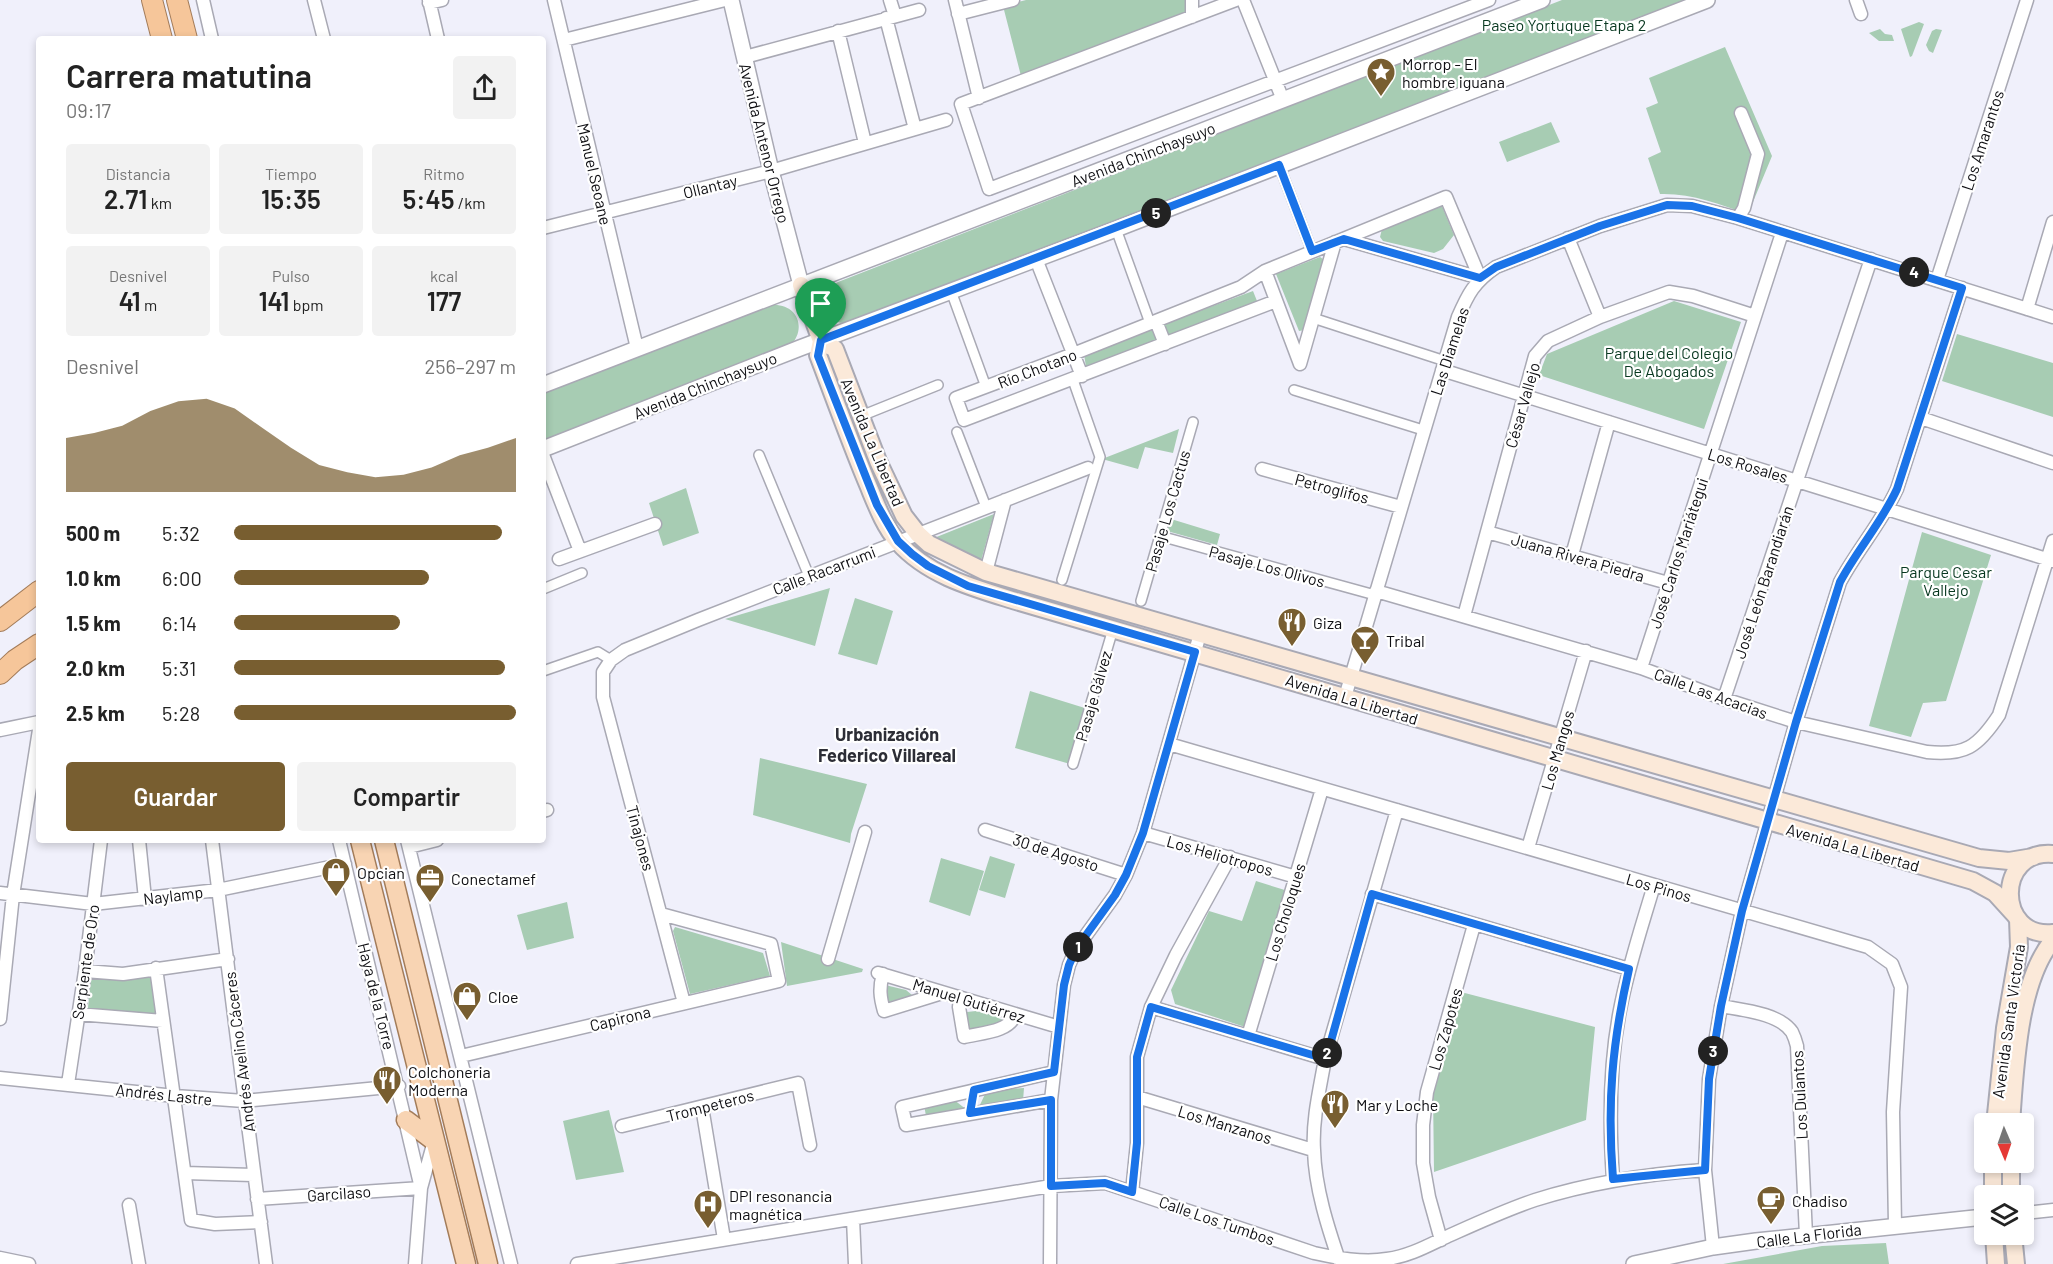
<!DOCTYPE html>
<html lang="es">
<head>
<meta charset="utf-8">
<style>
  body { margin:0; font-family:Barlow,sans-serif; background:#f2f2f2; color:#222; height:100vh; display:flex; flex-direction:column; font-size:22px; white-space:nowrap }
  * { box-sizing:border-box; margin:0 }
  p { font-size:20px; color:#767676 }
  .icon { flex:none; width:33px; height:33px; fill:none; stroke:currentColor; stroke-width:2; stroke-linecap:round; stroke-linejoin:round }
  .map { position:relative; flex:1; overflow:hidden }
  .side { position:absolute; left:36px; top:36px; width:510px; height:807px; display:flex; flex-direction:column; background:#fff; border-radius:6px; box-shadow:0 3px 9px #0003 }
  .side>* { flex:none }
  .needle { width:39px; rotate:178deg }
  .controls { position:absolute; left:1974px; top:1113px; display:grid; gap:12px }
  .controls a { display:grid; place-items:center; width:60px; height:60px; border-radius:6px; background:#fff; box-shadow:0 3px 9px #0003; font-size:30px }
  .pin { position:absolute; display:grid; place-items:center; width:51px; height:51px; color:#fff; margin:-62px -26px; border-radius:50% 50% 50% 0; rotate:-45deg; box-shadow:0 0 6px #0007 }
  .pin .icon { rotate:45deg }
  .km { position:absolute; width:30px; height:30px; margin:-15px; border-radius:50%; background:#222; color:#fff; font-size:16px; line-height:30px; text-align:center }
  .round { display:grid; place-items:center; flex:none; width:63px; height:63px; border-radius:6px; background:#f2f2f2 }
  .headline { display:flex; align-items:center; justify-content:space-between; height:102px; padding:0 30px }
  h1 { font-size:33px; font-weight:600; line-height:45px }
  .stats { display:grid; grid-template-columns:repeat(3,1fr); gap:9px; height:102px; padding:6px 30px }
  .stats div { display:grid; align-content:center; border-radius:6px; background:#f2f2f2; text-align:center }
  .stats b { font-size:26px; font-weight:600 }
  .stats small { font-size:16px; font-weight:400 }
  .stats p { font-size:16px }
  .chart { height:168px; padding:12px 30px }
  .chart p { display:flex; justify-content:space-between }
  .chart svg { width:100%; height:108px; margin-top:6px; fill:#785e30; opacity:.7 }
  .cta { display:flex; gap:12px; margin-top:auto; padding:12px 30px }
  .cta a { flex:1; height:69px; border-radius:6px; background:#785e30; color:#fff; font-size:24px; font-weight:600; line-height:69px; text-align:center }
  .cta a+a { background:#f2f2f2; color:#222 }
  ul { padding:0 30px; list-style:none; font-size:20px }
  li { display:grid; grid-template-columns:96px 72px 1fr; align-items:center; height:45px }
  li i { height:15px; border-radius:8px; background:#785e30 }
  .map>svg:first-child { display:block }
</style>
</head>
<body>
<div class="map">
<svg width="2053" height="1264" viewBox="0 0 2053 1264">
  <rect width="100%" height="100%" fill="#f0f0fb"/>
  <path fill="#a7ccb3" d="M1026,0H1187V12L1021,76L1003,6Z
    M1562,0H1690L848,323C821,325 815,294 838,282Z
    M1919,22L1924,24L1912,56L1910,57L1901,29Z
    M1880,29L1885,34L1892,35L1894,41H1879L1869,33Z
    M1936,29L1942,30L1933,53L1929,51L1926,45L1932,31Z
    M1725,47L1772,156L1748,214C1719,204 1691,193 1660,194L1648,158L1661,152L1646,108L1658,103L1649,78Z
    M1551,122L1560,142L1507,162L1499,142Z
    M1442,206L1454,235L1443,249L1434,253L1383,241L1380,237L1382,229Z
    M1320,257L1326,261L1305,330L1299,331L1276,274Z
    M1253,291L1257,301L1086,367L1084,354Z
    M1674,301L1741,322L1704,429L1539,375L1547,354Z
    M773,305C798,304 807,329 790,346L543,440V393Z
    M1957,334L2053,363V417L1942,381Z
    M1179,429L1173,453L1145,447L1138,469L1102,459Z
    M686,488L699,533L663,546L649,503Z
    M994,514L981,561L934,538Z
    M1171,519L1220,534L1217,545L1167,531Z
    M1922,532L1991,555L1946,701L1923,703L1911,737L1869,726Z
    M830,588L815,646L725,619Z
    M855,598L893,611L877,665L838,654Z
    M1030,691L1088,709L1070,764L1015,748Z
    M760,758L867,784L851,834L850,843L753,815Z
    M990,856L1015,864L1005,898L979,890Z
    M941,858L984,871L970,916L929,902Z
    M1256,881L1288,891L1245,1027L1175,1004L1171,990L1209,911L1242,921Z
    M567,902L574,938L527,950L517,915Z
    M675,927L763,953L770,976L690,994L673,931Z
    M781,942L863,969L862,972L787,986Z
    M155,973L158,1015L88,1008L91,976Z
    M885,985L906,990L912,995L905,999L885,1002Z
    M1461,992L1595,1027L1586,1120L1434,1172L1433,1093Z
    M976,1011L993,1015L1006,1022L968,1031L965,1015L967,1012Z
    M1024,1088L1023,1101L978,1109L987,1090Z
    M953,1099L967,1110L926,1116L924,1105Z
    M609,1110L624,1172L576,1180L563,1121Z
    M1886,1243L1889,1264H1723L1822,1246Z"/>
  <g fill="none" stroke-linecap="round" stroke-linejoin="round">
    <g stroke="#a9a9b4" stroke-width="12">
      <path id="pedestrian" d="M1279,165L1312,251
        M1116,229L1150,323
        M951,291L986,387
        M1313,318L1445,361
        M1294,390L1423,430
        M861,416L938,385
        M957,432L986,507
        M759,455L809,576
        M1160,536L1375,595
        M1062,580L1100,457L1073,380
        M543,589L582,573
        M1141,601L1193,422
        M543,671L598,652L611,660
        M1073,764L1113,629"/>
    </g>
    <g stroke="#a9a9b4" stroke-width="15">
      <path id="minor" d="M203,0L212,39
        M314,0L324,39
        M429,0L438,39
        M554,0L637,348
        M890,0L895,16
        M955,0L979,98
        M1192,0V17
        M1236,0L961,104L989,189L1489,0
        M1243,0L1283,100
        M1856,0L1861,14
        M429,3L442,0
        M958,14L1013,0
        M886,18L915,129
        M838,31L865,143
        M564,40L725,0
        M745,57L919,10
        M1738,218L1744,208L1758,154L1741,113
        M543,228L771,171L946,120
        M1568,238L1600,317
        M1344,239L1480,278
        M1036,259L1082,376
        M1265,271L1300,364
        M1937,280L2027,0
        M1276,301L964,420L956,398L1073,354L1241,287L1265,271L1446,197L1480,278
        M2027,309L2053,222
        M1156,321L1165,344
        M1300,364L1335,242
        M1442,370L2053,561
        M1921,418L2053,463
        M543,455L580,551
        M1262,469L1401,507
        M1487,532L1668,583
        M1572,555L1609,422
        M559,559L655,524
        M986,572L1005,500
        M1376,591L1641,668L1724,699L1796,722L1927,752C1965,756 1978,747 1999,715L2053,541
        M1464,616L1535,356L1548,341L1600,317L1669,292L1693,296L1755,316
        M1641,668L1782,233
        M1345,697L1458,317C1468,294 1474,282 1496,267L1600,226L1667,205L1692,206L1738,218L2053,317
        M1724,699L1871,259
        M0,730L39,722
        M1169,744L1868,947L1892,964L1901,987L1893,1112L1895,1225
        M543,811L547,810
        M985,830L1126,875
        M1143,833L1296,877
        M139,840L145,899
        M212,840C230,981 247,1123 266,1264
        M339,840L421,1188
        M407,840L511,1264
        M409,847L437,840
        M1528,848L1586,651
        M0,893L93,904L218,890L345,864
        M1372,894L1629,969
        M828,959L865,832
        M156,968L191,1220L215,1224L261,1222
        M85,971L123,974L228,959
        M878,973L1059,1027
        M883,974C879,988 880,997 884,1011L942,993
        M960,998L959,1007L964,1037C980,1033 1011,1032 1015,1014
        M684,1003L603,697V672L611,660L625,650L698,620L1088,468
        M1721,1006C1742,1010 1779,1013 1792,1032C1794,1036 1796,1042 1797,1046L1806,1235
        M1151,1007L1325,1059
        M78,1014L163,1021
        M0,1019L13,895L39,730
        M1248,1036L1322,789
        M461,1056L779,981L771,944L661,914
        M0,1078L175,1096L244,1101L399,1086
        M68,1084L85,971L101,840
        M1137,1097L1313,1150
        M1051,1100L906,1125L902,1107L1054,1072
        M702,1107L724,1239
        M622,1126L798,1083L810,1145
        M185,1173L253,1175
        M1613,1179C1609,1122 1609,1066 1620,1010C1628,967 1642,926 1654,885
        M1132,1192L1137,1143V1057L1151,1007L1176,955L1230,857
        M257,1199L421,1188
        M129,1205L139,1264
        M2024,1213L2053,1210
        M853,1219L855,1264
        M1441,1240L1429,1197L1423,1163V1125L1427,1092L1474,925
        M1713,1247L1705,1170L1709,1079L1721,1006L1742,911L1796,722L1840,582C1857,550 1882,522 1897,489L1962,288
        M0,1258L29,1264
        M1340,1263C1328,1228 1315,1188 1314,1150C1312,1120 1320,1088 1325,1059L1397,810
        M415,1264L421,1188L434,1141
        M577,1264L1051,1186L1105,1183L1314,1253C1337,1258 1363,1263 1387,1259C1409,1256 1427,1246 1446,1237C1475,1224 1505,1210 1535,1200C1592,1182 1645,1174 1705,1170
        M1050,1264L1051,1100L1064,985L1069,965L1076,949L1115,895L1126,875L1143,833L1200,634"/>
    </g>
    <g stroke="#a9a9b4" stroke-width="18">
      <path id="tertiary" d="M731,0L771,171L801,285
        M543,385L1542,0
        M543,449L800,348L1116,229L1707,0
        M1634,1264L1713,1247L1756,1241L1984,1217"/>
    </g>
    <g stroke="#a9a9b4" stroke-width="20">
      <path id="secondary" d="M801,285L821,341L818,355C834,397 849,439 866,480C875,501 883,525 898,542C928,576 974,588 1016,601L1973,881L1995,893L2015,915
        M821,341L835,349L878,461L904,516L918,534L929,544L986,572L1979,858L2009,861L2033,857
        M2053,854C1995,849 1996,939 2053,933
        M1995,1124L2005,1028L2019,947L2018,919
        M2011,1124C2015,1069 2018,982 2053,940
        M2011,1162V1196
        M1993,1196V1162
        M1994,1234L1996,1264
        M2013,1234L2016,1264"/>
    </g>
    <g stroke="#a37c5a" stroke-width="21">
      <path id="primary" d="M360,840L466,1264
        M384,840L488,1264
        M406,1120L434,1141"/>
    </g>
    <g stroke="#a37c5a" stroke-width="22">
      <path id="trunk" d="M152,0L162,39
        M177,0L187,39
        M0,621L39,591
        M0,674L15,660L39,644"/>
    </g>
    <use href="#pedestrian" stroke="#fff" stroke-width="9"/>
    <use href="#minor" stroke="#fff" stroke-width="12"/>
    <use href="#tertiary" stroke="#fff" stroke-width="15"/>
    <use href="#secondary" stroke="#fbe9d9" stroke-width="16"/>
    <use href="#primary" stroke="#f8d4b3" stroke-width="18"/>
    <use href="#trunk" stroke="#f6c69a" stroke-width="20"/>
  </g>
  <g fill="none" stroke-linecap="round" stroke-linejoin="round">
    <g stroke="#fff" stroke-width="12">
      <path id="route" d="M1279,165L1312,251L1344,239L1480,278L1496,267L1600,226L1667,205L1692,206L1738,218L1962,288L1897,489C1882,522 1857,550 1840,582L1796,722L1742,911L1721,1006L1709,1079L1705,1170L1613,1179C1607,1103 1612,1044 1629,969L1372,894L1326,1059L1151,1007L1137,1057V1143L1132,1192L1105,1183L1051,1186V1100L970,1113L974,1090L1054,1072L1064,985L1069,965L1076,949L1115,895L1126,875L1143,833L1195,652L968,586L928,566L912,554L898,541L877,505L818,356L821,340Z"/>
    </g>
    <use href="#route" stroke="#1a73e8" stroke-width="8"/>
  </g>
  <defs>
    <g id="sight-pin" transform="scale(1.5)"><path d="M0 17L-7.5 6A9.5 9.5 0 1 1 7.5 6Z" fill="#785e30" stroke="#fff"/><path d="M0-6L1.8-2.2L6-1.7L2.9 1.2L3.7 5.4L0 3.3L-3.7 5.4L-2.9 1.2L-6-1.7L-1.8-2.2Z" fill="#fff"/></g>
    <g id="restaurant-pin" transform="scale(1.5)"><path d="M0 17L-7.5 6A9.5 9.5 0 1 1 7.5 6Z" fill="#785e30" stroke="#fff"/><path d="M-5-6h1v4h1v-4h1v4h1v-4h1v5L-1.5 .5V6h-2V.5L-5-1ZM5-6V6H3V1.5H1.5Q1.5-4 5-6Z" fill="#fff"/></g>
    <g id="bar-pin" transform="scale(1.5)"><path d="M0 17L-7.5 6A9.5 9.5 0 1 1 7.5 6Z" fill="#785e30" stroke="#fff"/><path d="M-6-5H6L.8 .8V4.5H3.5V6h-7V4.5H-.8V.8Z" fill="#fff"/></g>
    <g id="shop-pin" transform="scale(1.5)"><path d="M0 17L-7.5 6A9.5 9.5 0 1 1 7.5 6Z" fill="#785e30" stroke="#fff"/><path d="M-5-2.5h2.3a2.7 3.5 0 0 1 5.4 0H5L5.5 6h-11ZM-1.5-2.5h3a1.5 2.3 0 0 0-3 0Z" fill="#fff"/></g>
    <g id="office-pin" transform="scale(1.5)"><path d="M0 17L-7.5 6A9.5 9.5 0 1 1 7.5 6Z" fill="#785e30" stroke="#fff"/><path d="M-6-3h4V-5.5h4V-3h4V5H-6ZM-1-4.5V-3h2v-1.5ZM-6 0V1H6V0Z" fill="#fff"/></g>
    <g id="cafe-pin" transform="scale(1.5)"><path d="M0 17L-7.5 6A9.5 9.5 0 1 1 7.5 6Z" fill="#785e30" stroke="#fff"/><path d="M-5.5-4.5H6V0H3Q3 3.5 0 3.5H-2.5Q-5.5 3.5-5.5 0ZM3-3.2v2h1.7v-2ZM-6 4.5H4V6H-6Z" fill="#fff"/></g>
    <g id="hospital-pin" transform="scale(1.5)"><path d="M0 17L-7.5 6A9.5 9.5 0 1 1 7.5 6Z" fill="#785e30" stroke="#fff"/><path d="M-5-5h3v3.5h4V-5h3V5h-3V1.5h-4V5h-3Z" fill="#fff"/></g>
  </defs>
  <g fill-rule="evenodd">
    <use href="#sight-pin" x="1381" y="72"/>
    <use href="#restaurant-pin" x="1292" y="622"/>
    <use href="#bar-pin" x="1365" y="640"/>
    <use href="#shop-pin" x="336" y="872"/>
    <use href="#office-pin" x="430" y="878"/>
    <use href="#shop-pin" x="467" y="996"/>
    <use href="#restaurant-pin" x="387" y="1080"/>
    <use href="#restaurant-pin" x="1335" y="1104"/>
    <use href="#cafe-pin" x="1771" y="1200"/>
    <use href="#hospital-pin" x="708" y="1204"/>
  </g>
  <g text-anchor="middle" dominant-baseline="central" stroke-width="4.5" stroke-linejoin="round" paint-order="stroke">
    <g font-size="16" fill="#083820" stroke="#fff">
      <text x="1564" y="24">Paseo Yortuque Etapa 2</text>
      <text x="1669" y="352">Parque del Colegio<tspan x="1669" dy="18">De Abogados</tspan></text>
      <text x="1946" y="571">Parque Cesar<tspan x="1946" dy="18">Vallejo</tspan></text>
    </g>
    <g font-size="16" fill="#0e0e12" stroke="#fff" text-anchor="start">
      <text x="1402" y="63">Morrop - El<tspan x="1402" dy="18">hombre iguana</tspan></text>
      <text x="1313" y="622">Giza</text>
      <text x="1386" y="640">Tribal</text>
      <text x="357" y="872">Opcian</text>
      <text x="451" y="878">Conectamef</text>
      <text x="488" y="996">Cloe</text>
      <text x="408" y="1071">Colchoneria<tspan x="408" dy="18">Moderna</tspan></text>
      <text x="1356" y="1104">Mar y Loche</text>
      <text x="729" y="1195">DPI resonancia<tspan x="729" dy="18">magnética</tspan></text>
      <text x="1792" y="1200">Chadiso</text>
    </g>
    <g font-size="16" fill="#0e0e12" stroke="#fff">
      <text transform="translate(1982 140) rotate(-72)">Los Amarantos</text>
      <text transform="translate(765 143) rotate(76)">Avenida Antenor Orrego</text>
      <text transform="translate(1143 154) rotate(-21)">Avenida Chinchaysuyo</text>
      <text transform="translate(595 174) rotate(77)">Manuel Seoane</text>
      <text transform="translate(710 186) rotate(-14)">Ollantay</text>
      <text transform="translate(1449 351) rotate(-72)">Las Diamelas</text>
      <text transform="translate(1037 368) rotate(-21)">Río Chotano</text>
      <text transform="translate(705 385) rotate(-22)">Avenida Chinchaysuyo</text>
      <text transform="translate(1522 405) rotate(-74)">César Vallejo</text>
      <text transform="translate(873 442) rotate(67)">Avenida La Libertad</text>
      <text transform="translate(1748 465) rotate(17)">Los Rosales</text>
      <text transform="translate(1332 488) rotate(15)">Petroglifos</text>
      <text transform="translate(1167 511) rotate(-74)">Pasaje Los Cactus</text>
      <text transform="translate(1678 553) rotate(-72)">José Carlos Mariátegui</text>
      <text transform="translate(1578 557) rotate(16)">Juana Rivera Piedra</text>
      <text transform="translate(1267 566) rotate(15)">Pasaje Los Olivos</text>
      <text transform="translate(824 570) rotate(-21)">Calle Racarrumi</text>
      <text transform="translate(1763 582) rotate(-72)">José León Barandiarán</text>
      <text transform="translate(1711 693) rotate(20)">Calle Las Acacias</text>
      <text transform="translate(1093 696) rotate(-74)">Pasaje Gálvez</text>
      <text transform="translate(1352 699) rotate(17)">Avenida La Libertad</text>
      <text transform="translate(1557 750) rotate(-74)">Los Mangos</text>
      <text transform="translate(641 838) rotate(75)">Tinajones</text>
      <text transform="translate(1853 847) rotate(16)">Avenida La Libertad</text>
      <text transform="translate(1056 852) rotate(18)">30 de Agosto</text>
      <text transform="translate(1220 855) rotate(16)">Los Heliotropos</text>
      <text transform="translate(1659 887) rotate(16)">Los Pinos</text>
      <text transform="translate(173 895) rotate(-7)">Naylamp</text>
      <text transform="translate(1285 912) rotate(-73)">Los Choloques</text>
      <text transform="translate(85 962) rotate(-82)">Serpiente de Oro</text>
      <text transform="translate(377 996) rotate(76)">Haya de la Torre</text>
      <text transform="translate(969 1000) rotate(17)">Manuel Gutiérrez</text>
      <text transform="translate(620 1018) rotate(-14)">Capirona</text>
      <text transform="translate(2008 1021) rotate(-82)">Avenida Santa Victoria</text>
      <text transform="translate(1445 1029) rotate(-74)">Los Zapotes</text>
      <text transform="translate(239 1052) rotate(-97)">Andrés Avelino Cáceres</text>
      <text transform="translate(164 1094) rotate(6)">Andrés Lastre</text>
      <text transform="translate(1799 1095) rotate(-93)">Los Dulantos</text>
      <text transform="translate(710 1105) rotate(-14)">Trompeteros</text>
      <text transform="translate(1225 1124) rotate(17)">Los Manzanos</text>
      <text transform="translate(339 1193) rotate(-4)">Garcilaso</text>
      <text transform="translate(1217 1220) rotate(19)">Calle Los Tumbos</text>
      <text transform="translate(1809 1235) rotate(-7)">Calle La Florida</text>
    </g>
    <g font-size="18" font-weight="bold" fill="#2d2e36" stroke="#fff">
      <text x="887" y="734">Urbanización<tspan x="887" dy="21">Federico Villareal</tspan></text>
    </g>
  </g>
</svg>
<div class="controls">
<a><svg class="needle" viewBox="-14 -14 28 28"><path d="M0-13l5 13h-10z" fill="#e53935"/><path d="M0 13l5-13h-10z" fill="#767676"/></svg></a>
<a><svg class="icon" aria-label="layers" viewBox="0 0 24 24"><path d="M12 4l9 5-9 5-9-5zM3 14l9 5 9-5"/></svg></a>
</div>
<div class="pin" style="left:821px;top:340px;background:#1e9e55"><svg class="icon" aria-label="arrive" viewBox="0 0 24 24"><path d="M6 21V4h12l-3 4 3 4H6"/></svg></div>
<b class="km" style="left:1078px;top:947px">1</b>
<b class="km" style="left:1327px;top:1053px">2</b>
<b class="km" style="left:1713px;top:1051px">3</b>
<b class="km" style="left:1914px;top:272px">4</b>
<b class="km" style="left:1156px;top:213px">5</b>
<section class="side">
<div class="headline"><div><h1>Carrera matutina</h1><p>09:17</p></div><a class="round"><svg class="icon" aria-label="share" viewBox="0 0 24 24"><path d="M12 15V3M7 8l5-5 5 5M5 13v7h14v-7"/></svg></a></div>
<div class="stats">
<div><p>Distancia</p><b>2.71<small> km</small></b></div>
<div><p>Tiempo</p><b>15:35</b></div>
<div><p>Ritmo</p><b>5:45<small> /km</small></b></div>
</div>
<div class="stats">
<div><p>Desnivel</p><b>41<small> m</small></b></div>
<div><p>Pulso</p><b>141<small> bpm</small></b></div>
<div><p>kcal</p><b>177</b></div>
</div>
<div class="chart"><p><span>Desnivel</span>256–297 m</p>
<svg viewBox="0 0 160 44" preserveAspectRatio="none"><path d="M0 44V22L10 20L20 17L30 11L40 7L50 6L60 10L70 18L80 26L90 33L100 36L110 38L120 37L130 34L140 29L150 26L160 22V44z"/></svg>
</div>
<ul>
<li><b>500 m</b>5:32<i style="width:95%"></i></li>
<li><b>1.0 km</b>6:00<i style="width:69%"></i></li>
<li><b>1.5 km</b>6:14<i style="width:59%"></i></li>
<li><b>2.0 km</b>5:31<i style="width:96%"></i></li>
<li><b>2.5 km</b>5:28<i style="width:100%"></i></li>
</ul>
<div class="cta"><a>Guardar</a><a>Compartir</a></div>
</section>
</div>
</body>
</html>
